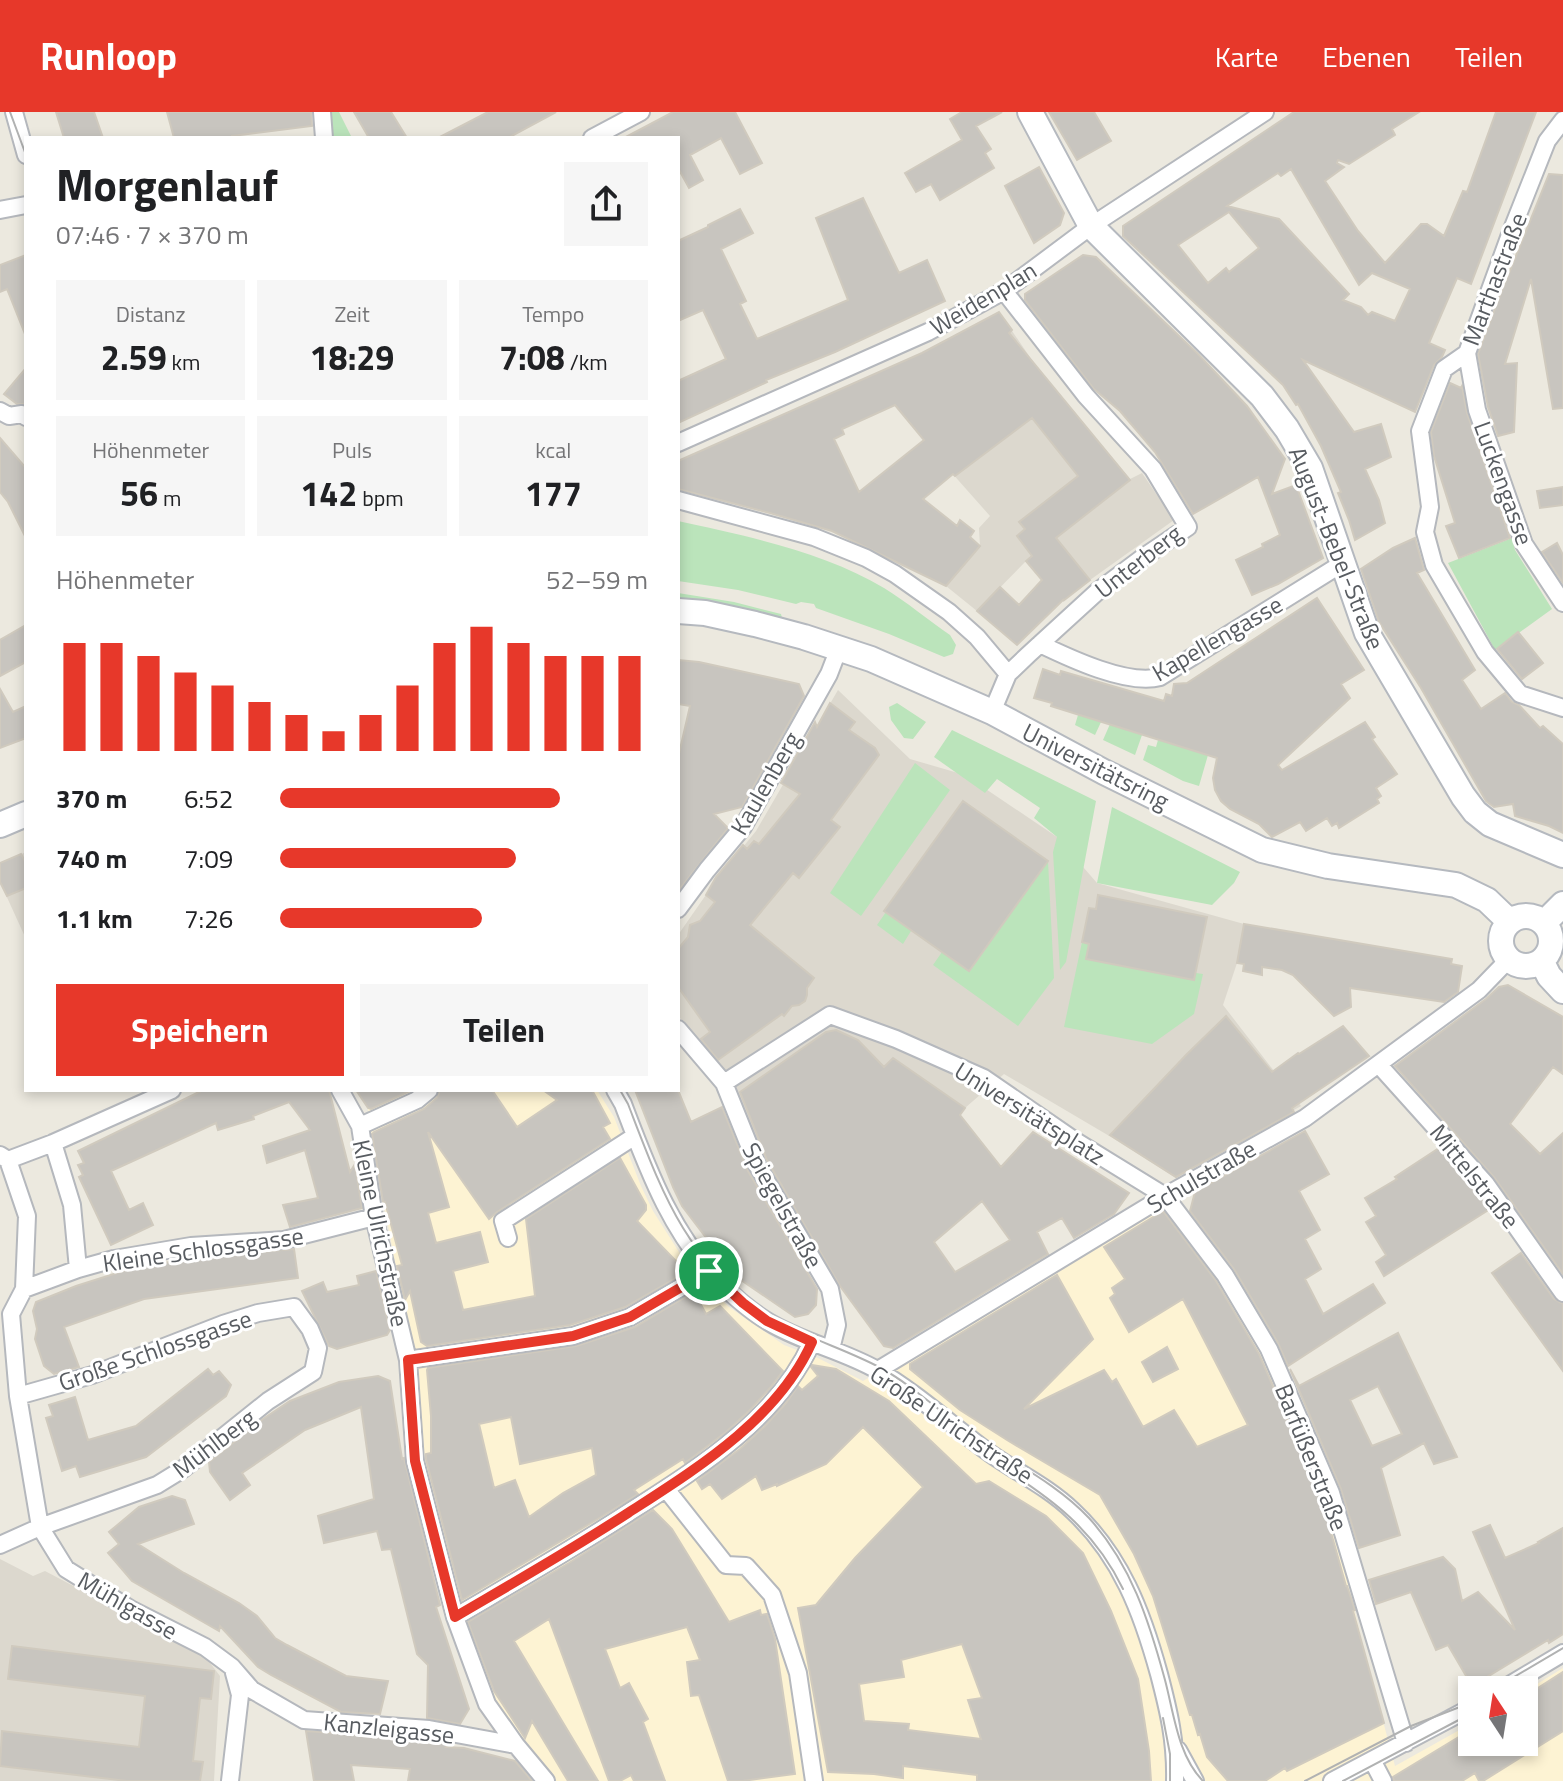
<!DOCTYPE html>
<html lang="de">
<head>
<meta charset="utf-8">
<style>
  body { margin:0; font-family:"Titillium Web",sans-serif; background:#f6f6f6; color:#202124; height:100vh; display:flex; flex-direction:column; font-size:30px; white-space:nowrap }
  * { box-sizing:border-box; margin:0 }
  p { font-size:26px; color:#757577 }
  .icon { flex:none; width:44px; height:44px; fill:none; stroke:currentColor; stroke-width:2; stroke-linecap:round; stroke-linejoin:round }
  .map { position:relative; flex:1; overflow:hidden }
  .panel { position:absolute; left:24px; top:24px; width:656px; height:956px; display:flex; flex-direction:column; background:#fff; border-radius:0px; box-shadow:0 4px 12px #0003 }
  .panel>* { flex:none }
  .needle { width:52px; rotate:348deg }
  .tools { position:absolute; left:1458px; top:1564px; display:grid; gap:16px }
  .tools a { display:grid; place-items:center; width:80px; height:80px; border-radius:0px; background:#fff; box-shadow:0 4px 12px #0003; font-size:40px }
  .pin { position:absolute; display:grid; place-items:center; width:68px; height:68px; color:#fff; margin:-34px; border:4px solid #fff; border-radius:50%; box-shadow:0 2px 8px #0007 }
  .round { display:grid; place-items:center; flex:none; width:84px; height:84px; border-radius:0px; background:#f6f6f6 }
  .headline { display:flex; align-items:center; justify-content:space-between; height:136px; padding:0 32px }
  h1 { font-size:44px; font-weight:700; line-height:60px }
  .metrics { display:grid; grid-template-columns:repeat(3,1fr); gap:12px; height:136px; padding:8px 32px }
  .metrics div { display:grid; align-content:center; border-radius:0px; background:#f6f6f6; text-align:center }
  .metrics b { font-size:34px; font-weight:700 }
  .metrics small { font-size:22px; font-weight:400 }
  .metrics p { font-size:22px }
  .chart { height:224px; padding:16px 32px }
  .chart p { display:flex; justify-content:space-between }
  .chart svg { width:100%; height:144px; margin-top:8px; stroke:#e7382a; stroke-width:6 }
  .action { display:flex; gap:16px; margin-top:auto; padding:16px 32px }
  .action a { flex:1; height:92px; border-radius:0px; background:#e7382a; color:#fff; font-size:32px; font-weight:700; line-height:92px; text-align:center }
  .action a+a { background:#f6f6f6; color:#202124 }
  ul { padding:0 32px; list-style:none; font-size:26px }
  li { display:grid; grid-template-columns:128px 96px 1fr; align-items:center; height:60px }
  li i { height:20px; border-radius:10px; background:#e7382a }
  header { display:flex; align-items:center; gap:48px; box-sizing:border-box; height:112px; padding:0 40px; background:#e7382a; color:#fff }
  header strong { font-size:38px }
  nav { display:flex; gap:44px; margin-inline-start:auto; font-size:28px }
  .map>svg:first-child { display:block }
</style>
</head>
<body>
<header>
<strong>Runloop</strong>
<nav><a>Karte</a><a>Ebenen</a><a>Teilen</a></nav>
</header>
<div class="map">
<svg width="1563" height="1669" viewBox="0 0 1563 1669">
  <rect width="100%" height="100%" fill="#ece9df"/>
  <path fill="#fdf3d3" d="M357,978H597L614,1005L641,1074L653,1099L693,1162L729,1195L784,1233L818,1246L863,1269L1033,1169L1164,1088L1269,1237L1329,1392L1364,1538L1395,1654L1472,1611V1630H1524V1580L1563,1556V1669H550L489,1590L416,1347L413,1245L371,1024L368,996Z"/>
  <path fill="#dcd8ce" d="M999,200L1038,257L1130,367L1142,361L1174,408L1090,468L1056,427L1026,449L977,499L946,474L980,434L979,416L990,404L943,351L940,275L922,241Z
    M838,578L910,647L965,663L1057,725L1097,771L1244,812L1237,851L1223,893L1301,994L1176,1066L1111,1025L1004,962L965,996L937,1036L807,1136L724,970L678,903V823L717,767L756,719Z
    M26,740V827L0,770V751Z
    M0,1447L33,1464L45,1459L204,1543L220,1564L214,1669H0Z"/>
  <path fill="#bbe4bb" d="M329,0H339L352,26H331Z
    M678,409C744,423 827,441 884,476C907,490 928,508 950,523L956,533L953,542L944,545L889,522L816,496L814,492L801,490L796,492L738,478L678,469Z
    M1512,426L1515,438L1552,497L1495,538L1448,451Z
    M678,481L734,490L781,502L782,506L733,495L678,487Z
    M897,591L926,610L913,627L904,626L891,608L889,595Z
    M1078,603L1101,610L1095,623L1075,613Z
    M1110,612L1142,623L1135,643L1103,628Z
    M952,618L1096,689L1066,850L1060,858L1053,740L1057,725L1034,706L1040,696L997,667L985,681L934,645Z
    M1158,628L1208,643L1199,674L1183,669L1143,648L1148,633L1156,635Z
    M915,651L950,678L861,804L830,781Z
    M1112,695L1240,760L1234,771L1212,793L1097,771Z
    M1048,749L1054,866L1018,914L933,853L942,840L970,859Z
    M886,800L911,819L903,832L877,813Z
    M1082,830L1089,832L1087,847L1194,868L1196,861L1203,862L1194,902L1152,932L1064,915Z"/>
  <path fill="#c8c5bf" stroke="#d0cabe" stroke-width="2" fill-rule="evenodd" d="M56,0H94L103,26H64Z
    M167,0H311L312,14L232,24V26H174Z
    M354,0H391L407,26H369Z
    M488,0H556L508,26H438Z
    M673,0H735L762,51L740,62L721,26L690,43L703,68L689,76L678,56V26H624Z
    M962,0H1002L976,14L991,37L985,41L994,56L940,88L931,72L916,80L905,61L962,28L950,7Z
    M1049,0H1094L1111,29L1077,48Z
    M1294,0H1419L1392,17L1395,23L1349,52L1338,48L1337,51L1344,55L1325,69L1358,119L1385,151L1421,112H1427L1444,124L1463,79L1467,80L1496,0H1536L1471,172L1457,166L1429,231L1445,238L1442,245L1434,253L1415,300L1303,248L1354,320L1381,312L1391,345L1365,357L1379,388L1385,411L1355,428L1349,408L1338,381L1341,380L1321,334L1298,292L1296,293L1283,273L1123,124V114ZM1291,57L1359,173L1372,161L1410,177L1395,209L1372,200L1368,203L1361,195L1343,188L1349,182L1279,107L1227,94L1278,61L1281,64ZM1229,100L1259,136L1229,160L1226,156L1208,171L1178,133Z
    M1039,55L1064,101L1060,113L1034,131L1005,74Z
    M1549,62L1563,63V296L1553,297L1531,167L1505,252L1517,251L1514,320L1498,324L1488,295L1478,242L1499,186Z
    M863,86L899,161L927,148L945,189L835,240L766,268L767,270L678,311V269L726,247L703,198L678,209V129L708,115V113L740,97L753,121L721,137L746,189L740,192L757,227L848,188L816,106Z
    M26,143V222H25L7,177L0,180V153Z
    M1083,143L1096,145L1198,242L1247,294L1285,347L1272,382L1296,373L1323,446L1278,472L1252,483L1236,448L1263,435L1262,432L1280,423L1258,365L1193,402L1155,340L1120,299L1094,277L1025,188V182Z
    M999,200L1012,218L1009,221L1130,368L1056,426L1090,468L1063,489L1064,487L1017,533L977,499L1000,475L1019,493L1042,468L1026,449L1032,444L1017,424L1025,417L1019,410L1078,364L1032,306L955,364L953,362L923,387L957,414L960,408L974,419L970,425L980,434L946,474L832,419L770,401L678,377V349L922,241ZM895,293L924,328L859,380L834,327L844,322L842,317Z
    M26,256V292H17L4,282Z
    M1450,271L1461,276L1462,274L1467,301L1510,426L1459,446L1446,414L1455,411L1434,344L1431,320Z
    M0,326L26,356V426L8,390L0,380Z
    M1563,375V393L1540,396L1537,379Z
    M1415,426L1424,458L1417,461L1475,558L1462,568L1481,597L1505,581L1512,590L1519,593L1540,616L1543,614L1563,632V721L1549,714L1515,704L1513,692L1494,695L1486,689L1421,576L1379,510L1361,457L1393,436Z
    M1557,431L1563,443V471L1542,440Z
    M1317,486L1364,558L1341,572L1350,586L1278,653L1282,658L1365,610L1375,625L1372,627L1397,662L1376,676L1381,684L1377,687L1379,691L1339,716L1337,711L1332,714L1327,706L1306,719L1300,710L1272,725L1259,712L1230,697L1221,689L1215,678L1213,666L1217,646L1051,594L1052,591L1034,586L1043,557L1060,563L1061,559L1164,589L1166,582L1172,584L1174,572L1187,571Z
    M26,513V550L0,564V528Z
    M1518,520L1543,551L1522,567L1497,537Z
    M678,548L699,550L799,572L804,584L742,695L714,702L728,716L678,779V646L690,594L678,592Z
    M0,577L13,600L26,594V626L0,636Z
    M830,591L855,610L849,618L875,636L879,643L831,708L840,715L799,766L793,761L750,813L814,866L807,876V883L805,889L799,893L792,894L784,904L782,902L718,948L701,927L710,920L678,875V837L688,825L690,813L700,809L715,790L706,783L716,765L743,733L747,737L754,729L759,732L800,682L781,671L815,610L817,615Z
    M963,689L1048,749L969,859L884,799Z
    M21,742L26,751V776L7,784L0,770V751Z
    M1098,783L1207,805L1194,868L1086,847L1089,832L1082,830L1089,796L1096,797Z
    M1244,812L1452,847L1451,852L1462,854L1458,880L1444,890L1350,876L1351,895L1334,904L1293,863L1282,858L1262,855V863L1243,859L1244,852L1237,851Z
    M1508,873L1563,905V962L1553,955L1510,1012L1540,1042L1563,1021V1162L1494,1065L1395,954L1486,887L1499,875Z
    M1226,904L1272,960L1298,941L1299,942L1343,914L1369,944L1292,996L1294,1000L1176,1065L1110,1023L1187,942Z
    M836,918L858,928L884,955L893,946L965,996L960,1003L1001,1055L1033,1020L1129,1081L1114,1102L1074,1126L1062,1106L1037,1120L1048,1142L893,1236L884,1234L840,1174L767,1048L740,980L826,920ZM982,1089L1010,1128L955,1160L934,1130Z
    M203,978H329L350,1060L355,1052L362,1096L290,1115L283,1093L318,1086L305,1038L267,1051L263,1034L310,1018L289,990L253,1004L254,1007L218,1018L216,1011L111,1059L129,1098L143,1091L153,1113L111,1133L79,1065L83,1063L78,1053L84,1051L78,1039Z
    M356,978H412L371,997L368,996Z
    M440,978H492L517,1015L557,988L543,978H592L610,1011L603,1015L610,1027L497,1100L489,1107L428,1020L449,1095L428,1101L436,1131L480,1120L488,1150L453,1159L463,1198L535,1184L526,1107L620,1046L646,1093V1098L637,1109L678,1151L683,1162L625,1195L570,1213L427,1234L421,1230L410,1179L405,1188L397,1154L402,1153L385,1090H383L372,1022L374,1020L424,997L437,986Z
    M635,978H678L691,1010L722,995L748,1059L817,1177L816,1193L808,1202L795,1205L741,1168L714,1136L682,1094L673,1075Z
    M1305,1019L1329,1062L1299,1079L1320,1118L1305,1127L1321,1157L1305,1167L1323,1202L1373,1172L1385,1191L1288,1254L1278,1231L1234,1157L1190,1099L1195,1080Z
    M1439,1036L1477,1079L1490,1097L1384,1164L1376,1150L1386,1143L1366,1110L1376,1104L1365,1086L1397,1067L1395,1065Z
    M1163,1099L1216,1169L1259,1242L1321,1385L1346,1474H1347L1355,1498L1353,1499L1384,1611L1287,1659L1285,1656L1265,1669H1228L1207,1645L1200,1622L1198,1623L1192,1603H1190L1153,1484L1134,1442L1100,1383L1007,1328L960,1298L910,1257V1252L1057,1163L1093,1227L1024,1297L1104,1258L1112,1270L1116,1267L1143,1315L1174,1298L1197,1335L1248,1313L1183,1187L1129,1220L1110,1186L1115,1182L1112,1176L1125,1167L1104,1135Z
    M294,1137L298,1166L144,1187L64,1215L79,1255L54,1262L44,1254L35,1227L37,1217L33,1199L36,1190L76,1174L139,1154L226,1143Z
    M1521,1141L1554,1187L1563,1192V1259L1492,1161Z
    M376,1159L390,1218L387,1223L337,1237L329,1234L302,1179L323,1170L327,1180L359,1173L357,1164Z
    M694,1180L706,1202L720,1194L783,1259L770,1276L749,1299L726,1320L685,1351L683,1347L634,1378L638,1382L601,1405L462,1488L426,1347V1342L431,1341V1304L427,1258L428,1256L576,1234L635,1215ZM511,1305L520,1352L592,1336L596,1363L563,1381L529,1405L515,1368L494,1376L479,1312Z
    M1398,1221L1457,1345L1434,1352L1424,1331L1381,1356L1400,1423L1359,1436L1341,1377L1290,1257L1299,1274ZM1378,1274L1402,1322L1372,1334L1350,1288Z
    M1167,1235L1178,1257L1153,1270L1142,1250Z
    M812,1253L836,1257L889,1289L976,1372L989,1369L1046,1404L1083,1441L1111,1499L1138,1567L1149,1639L1151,1669H977V1663L903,1654V1666L874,1662L828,1660L798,1496L816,1493L855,1446L923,1375L863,1315L826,1352L777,1374V1372L762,1378L756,1364L722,1387L710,1372L702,1377L697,1369L740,1337L764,1315L786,1291L798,1274L802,1278L818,1264L811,1255ZM962,1532L982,1586L968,1588L981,1627L908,1618L909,1612L864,1609L859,1572L904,1565L901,1548Z
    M208,1257L213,1263L219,1259L231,1273L226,1284L146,1345L80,1365L76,1354L62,1359L46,1306L53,1304L49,1293L75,1285L88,1328L136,1314Z
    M378,1264L390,1269L402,1347L404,1346L440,1493L436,1495L469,1597L460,1612L427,1606L428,1553L417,1542L391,1437L382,1438L377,1419L324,1431L318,1404L374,1387L361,1295L305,1318L242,1361L250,1373L230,1388L210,1360L209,1350L263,1307L290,1289L339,1270Z
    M172,1384L185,1388L194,1412L138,1432L184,1461L239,1491L257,1504L275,1526L287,1533L346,1564L388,1569L380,1602L341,1600L271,1563L258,1555L220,1514L219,1519L132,1469L108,1441L119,1432L109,1420L139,1395Z
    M653,1398L672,1417L729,1510L760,1498L761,1503L767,1502L775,1527L795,1662L742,1669H728L699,1583L691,1584L687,1550L700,1548L687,1515L605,1537L620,1576L629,1571L648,1607L643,1610L665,1669H634L631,1663L620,1669H609L549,1507L514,1529L598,1669H568L532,1609L525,1626L494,1579L468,1510L569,1451Z
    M1490,1413L1505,1446L1539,1431L1538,1430L1563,1416V1522L1549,1531L1548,1528L1472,1574L1448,1533L1436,1538L1411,1480L1376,1492L1369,1468L1443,1445L1455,1457L1462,1489L1478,1480L1515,1518L1473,1420Z
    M12,1534L214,1559L211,1587L200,1586L193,1649L203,1650L200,1669H127L0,1654L2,1619L139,1635L145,1584L8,1567Z
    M1563,1560V1619L1483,1669H1479L1475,1661L1462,1669H1394L1393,1665L1472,1617V1630H1524V1585Z
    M306,1619L428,1628L448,1632L446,1635L464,1636L515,1649L532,1669H408L410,1657L351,1653L354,1669H314Z"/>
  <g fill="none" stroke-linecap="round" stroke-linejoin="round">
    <g stroke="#b5b8bd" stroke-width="20">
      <path id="street" d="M14,0L26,43
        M322,0L324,26
        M1563,8L1547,29L1511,120L1467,241L1444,257L1420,319L1430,395L1425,420L1434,453L1485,540L1520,582L1563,596
        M592,26L641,0
        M0,98L26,93
        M1467,241L1477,298L1524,432L1563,491
        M0,299L9,304L22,302L26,305
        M678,331L928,220L1004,179L1091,114L1265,0
        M678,388L814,425L866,446L895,462L949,500L977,525L1008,562
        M1040,532C1069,546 1128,574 1160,565L1343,451
        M992,600L1008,562L1029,542L1098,479L1142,446L1188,415L1153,357L1086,284L1004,179
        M678,797L707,758L743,715L829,562L839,536
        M678,917L724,971L757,1053L830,1177L837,1213L831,1237
        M1379,953L1486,1072L1563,1181
        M724,971L830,903L896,927L984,966L1074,1028L1165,1084L1225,1163L1269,1237L1331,1381L1406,1631
        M340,978L360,1014L374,1105L408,1248L415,1349L455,1505L487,1592L516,1633L546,1669
        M615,978L623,992C648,1058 672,1124 724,1175C737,1187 752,1200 767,1209C801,1230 842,1238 877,1258C915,1280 949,1311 984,1337C1013,1359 1046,1373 1073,1399C1121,1444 1142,1500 1159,1562C1169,1600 1176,1630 1175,1669
        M360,1014L417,988L429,978
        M53,1031L172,978
        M0,1043L8,1048L27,1104L24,1177L11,1202L18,1284L40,1415L66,1457L132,1498L205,1535L232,1555L252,1578L304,1608L429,1617L516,1633
        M8,1048L53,1031L72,1093L78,1157
        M508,1126L503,1109L635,1024
        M24,1177L78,1157L114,1147L191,1134L284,1128L374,1105
        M408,1248L573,1224L630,1205L709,1159
        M878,1258L1165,1084L1305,1006L1479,878L1508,848
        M666,1377L726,1453L746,1454L772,1483L798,1561L814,1669
        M0,1433L40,1415L157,1373L183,1357L268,1289L313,1260L318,1236L310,1217L294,1195L258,1201L223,1212L92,1263L18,1284
        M455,1505C513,1471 571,1438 628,1401C697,1357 777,1308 812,1230
        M1501,1578L1563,1541
        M1178,1638L1195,1669
        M1372,1648L1383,1669
        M230,1669L240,1583L234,1561
        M1332,1669L1472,1595"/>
    </g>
    <g stroke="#b5b9bf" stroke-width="28">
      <path id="secondary" d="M1030,0L1091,114L1262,284L1287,317L1310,356L1367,521L1463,684L1475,700L1490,712L1563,743
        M678,499L705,501L755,512L804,525L871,547L992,600L1104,660L1262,738L1328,754L1456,773L1487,788L1510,810
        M0,713L26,702
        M1501 829a25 25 0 1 1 50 0a25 25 0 1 1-50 0Z
        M1544,811L1563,792
        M1542,850L1549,864L1563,879"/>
    </g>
    <use href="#street" stroke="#fff" stroke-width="16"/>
    <use href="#secondary" stroke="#fff" stroke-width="24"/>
    <path stroke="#b1b2b2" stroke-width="2" d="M10,0L26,43
      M620,978L628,992C662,1080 685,1149 769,1204C803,1225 843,1236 879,1255C916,1275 946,1306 981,1329C1019,1354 1058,1373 1089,1406C1131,1452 1149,1509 1165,1568C1174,1602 1178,1644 1203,1669
      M997,1352C1051,1386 1094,1417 1123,1477
      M1492,1578L1563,1536
      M1163,1606L1170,1642V1669
      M1305,1669L1411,1614L1470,1591
      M1343,1669L1472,1601"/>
  </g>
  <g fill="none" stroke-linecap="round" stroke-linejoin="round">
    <g stroke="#fff" stroke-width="16">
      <path id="route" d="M709,1159L743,1191L767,1209L812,1230C778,1307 696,1357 628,1401C571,1438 513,1471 455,1505L415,1349L408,1248L573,1224L630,1205Z"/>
    </g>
    <use href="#route" stroke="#e7382a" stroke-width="10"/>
  </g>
  <g text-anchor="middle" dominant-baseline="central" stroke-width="6" stroke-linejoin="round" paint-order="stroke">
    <g font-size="24" fill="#585c61" stroke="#fff">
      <text transform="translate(1494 167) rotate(-69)">Marthastraße</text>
      <text transform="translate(983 186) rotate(-31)">Weidenplan</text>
      <text transform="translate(1504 371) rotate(70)">Luckengasse</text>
      <text transform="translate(1337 436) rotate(68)">August-Bebel-Straße</text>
      <text transform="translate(1138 449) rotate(-38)">Unterberg</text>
      <text transform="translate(1217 526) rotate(-30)">Kapellengasse</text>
      <text transform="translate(1096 654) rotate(27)">Universitätsring</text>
      <text transform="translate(765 671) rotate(-60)">Kaulenberg</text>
      <text transform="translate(1030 1001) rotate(32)">Universitätsplatz</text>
      <text transform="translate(1201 1064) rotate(-30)">Schulstraße</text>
      <text transform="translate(1475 1064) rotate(51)">Mittelstraße</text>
      <text transform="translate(783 1093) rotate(61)">Spiegelstraße</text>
      <text transform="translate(381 1121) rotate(78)">Kleine Ulrichstraße</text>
      <text transform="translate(203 1137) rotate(-8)">Kleine Schlossgasse</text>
      <text transform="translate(155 1238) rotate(-19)">Große Schlossgasse</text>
      <text transform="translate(952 1312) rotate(34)">Große Ulrichstraße</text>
      <text transform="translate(214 1331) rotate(-37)">Mühlberg</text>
      <text transform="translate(1312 1345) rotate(68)">Barfüßerstraße</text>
      <text transform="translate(128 1493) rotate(30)">Mühlgasse</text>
      <text transform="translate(389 1616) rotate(6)">Kanzleigasse</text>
    </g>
  </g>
</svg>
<div class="tools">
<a><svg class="needle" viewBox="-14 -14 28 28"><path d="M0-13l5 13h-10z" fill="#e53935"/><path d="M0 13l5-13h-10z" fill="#757577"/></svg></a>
</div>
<div class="pin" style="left:709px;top:1159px;background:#1e9e55"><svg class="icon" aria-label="arrive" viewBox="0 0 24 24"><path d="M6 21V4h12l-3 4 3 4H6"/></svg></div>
<section class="panel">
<div class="headline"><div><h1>Morgenlauf</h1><p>07:46 · 7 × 370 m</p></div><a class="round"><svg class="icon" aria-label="share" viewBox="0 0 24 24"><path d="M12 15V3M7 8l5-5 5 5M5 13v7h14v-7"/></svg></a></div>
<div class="metrics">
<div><p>Distanz</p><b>2.59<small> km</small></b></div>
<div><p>Zeit</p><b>18:29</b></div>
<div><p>Tempo</p><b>7:08<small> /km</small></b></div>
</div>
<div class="metrics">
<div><p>Höhenmeter</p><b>56<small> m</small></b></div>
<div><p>Puls</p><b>142<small> bpm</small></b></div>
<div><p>kcal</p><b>177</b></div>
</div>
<div class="chart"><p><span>Höhenmeter</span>52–59 m</p>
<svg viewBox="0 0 160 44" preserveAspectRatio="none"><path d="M5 44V11M15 44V11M25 44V15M35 44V20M45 44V24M55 44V29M65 44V33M75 44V38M85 44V33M95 44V24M105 44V11M115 44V6M125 44V11M135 44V15M145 44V15M155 44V15"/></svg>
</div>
<ul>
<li><b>370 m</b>6:52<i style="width:76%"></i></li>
<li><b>740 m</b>7:09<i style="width:64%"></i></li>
<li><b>1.1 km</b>7:26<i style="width:55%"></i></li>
</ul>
<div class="action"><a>Speichern</a><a>Teilen</a></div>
</section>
</div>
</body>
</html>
